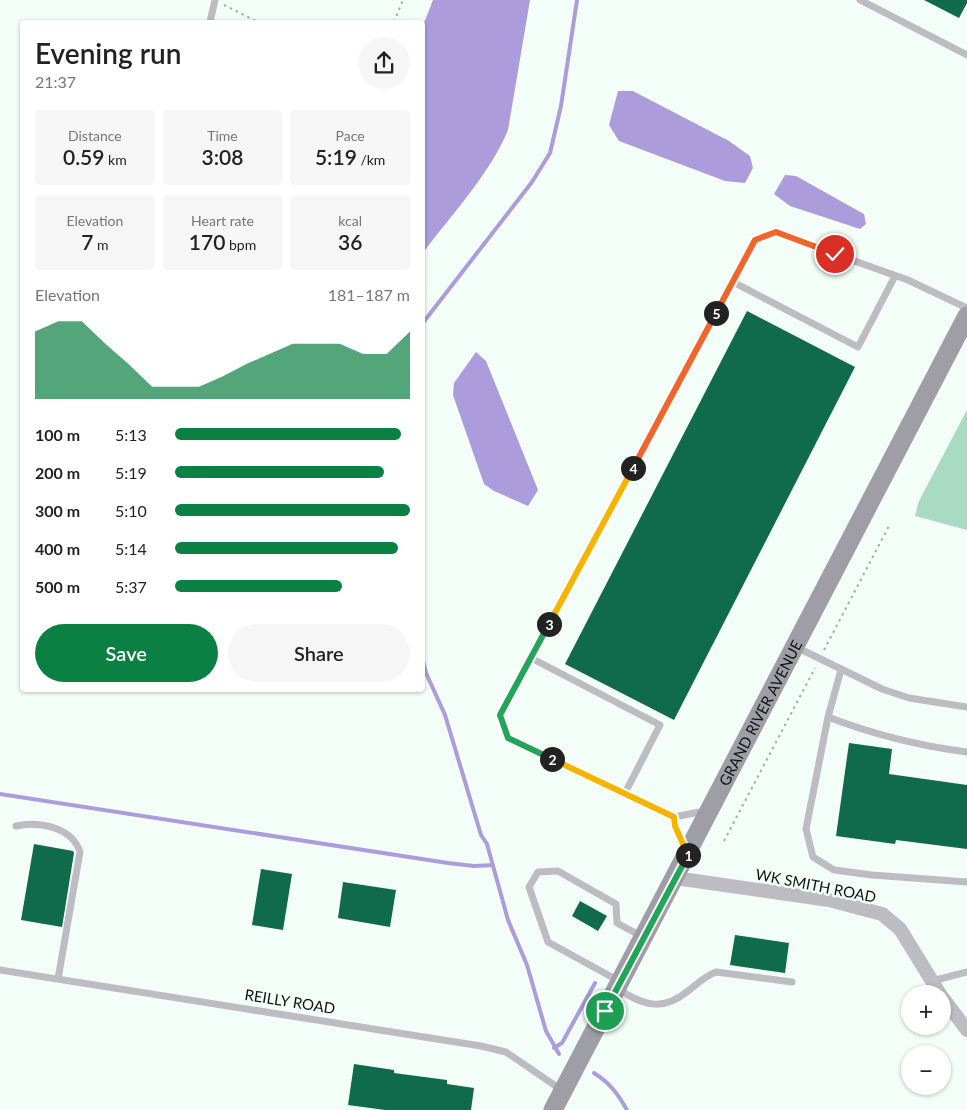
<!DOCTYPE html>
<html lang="en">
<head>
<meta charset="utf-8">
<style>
  body { margin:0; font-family:Lato,sans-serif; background:#f6f6f6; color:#222; height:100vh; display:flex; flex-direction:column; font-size:19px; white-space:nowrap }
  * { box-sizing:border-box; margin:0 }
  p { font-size:16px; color:#767676 }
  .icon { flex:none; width:28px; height:28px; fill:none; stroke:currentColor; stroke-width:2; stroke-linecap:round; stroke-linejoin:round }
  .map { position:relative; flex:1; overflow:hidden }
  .drawer { position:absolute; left:20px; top:20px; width:405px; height:672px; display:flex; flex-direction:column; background:#fff; border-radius:5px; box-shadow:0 1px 4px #0004 }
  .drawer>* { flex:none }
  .fabs { position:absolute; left:901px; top:985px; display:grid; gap:10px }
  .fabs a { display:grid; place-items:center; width:50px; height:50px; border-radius:50%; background:#fff; box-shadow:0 1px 4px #0004; font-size:25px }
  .pin { position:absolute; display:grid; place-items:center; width:42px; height:42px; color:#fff; margin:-21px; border:2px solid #fff; border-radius:50%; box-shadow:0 1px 5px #0007 }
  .km { position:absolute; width:25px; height:25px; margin:-12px; border-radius:50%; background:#222; color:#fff; font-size:14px; line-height:25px; text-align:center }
  .round { display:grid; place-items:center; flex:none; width:52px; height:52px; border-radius:26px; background:#f6f6f6 }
  .summary { display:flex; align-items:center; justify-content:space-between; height:85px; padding:0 15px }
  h1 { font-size:28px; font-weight:600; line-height:38px }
  .figures { display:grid; grid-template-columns:repeat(3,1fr); gap:8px; height:85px; padding:5px 15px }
  .figures div { display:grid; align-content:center; border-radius:5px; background:#f6f6f6; text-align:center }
  .figures b { font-size:21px; font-weight:600 }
  .figures small { font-size:14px; font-weight:400 }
  .figures p { font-size:14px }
  .chart { height:140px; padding:10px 15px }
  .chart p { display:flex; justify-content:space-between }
  .chart svg { width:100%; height:90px; margin-top:5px; fill:#0b8043; opacity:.7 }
  .action { display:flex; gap:10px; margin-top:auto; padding:10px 15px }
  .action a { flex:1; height:58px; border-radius:30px; background:#0b8043; color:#fff; font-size:20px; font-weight:600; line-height:58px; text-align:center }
  .action a+a { background:#f6f6f6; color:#222 }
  ul { padding:0 15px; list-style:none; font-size:16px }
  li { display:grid; grid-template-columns:80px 60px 1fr; align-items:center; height:38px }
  li i { height:12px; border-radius:6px; background:#0b8043 }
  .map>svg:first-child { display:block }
</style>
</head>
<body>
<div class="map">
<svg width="967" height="1110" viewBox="0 0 967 1110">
  <rect width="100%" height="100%" fill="#f3fef9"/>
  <path fill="#a9dac3" d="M967,410V530L915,516L919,501Z"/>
  <path fill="#ac9cdc" d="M433,0H530L508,130C490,174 451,215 423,253L422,28Z
    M618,91H633L729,141L750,156L753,168L745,183L725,181L619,141L609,125Z
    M785,175L796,176L864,214L866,224L860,229L790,206L774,194Z
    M476,352L486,361L538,490L528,506L494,491L484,484L453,395L454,383Z"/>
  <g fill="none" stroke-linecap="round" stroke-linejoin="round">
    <path stroke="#ac9cdc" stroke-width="4" d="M422,324L532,182L550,153L561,106L577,0
      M422,657L426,673L445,715L481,835L487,844L508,920L527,965L546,1031L559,1054
      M0,794L448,863L474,866L493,865
      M554,1048L562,1043L595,983
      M594,1073C610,1083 618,1094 627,1110"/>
  </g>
  <path fill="#106b4d" d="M924,0H967V3L959,18Z
    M747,311L855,367L674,720L565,664Z
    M849,743L892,749L889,774L967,785V849L896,840L895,844L836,836Z
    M34,844L73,851L74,853L62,927L21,920Z
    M261,869L292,874L283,930L252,925Z
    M343,882L396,890L390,927L338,918Z
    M580,901L607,916L598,931L572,916Z
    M735,935L789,943L785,973L730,965Z
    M354,1064L394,1070V1073L447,1080V1084L474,1088L471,1110H385L348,1105Z"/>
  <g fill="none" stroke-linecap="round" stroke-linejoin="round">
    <path stroke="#a4ada9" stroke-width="2" stroke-dasharray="2.5 4" stroke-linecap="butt" d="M224,5L258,22
      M394,22L403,0
      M824,650L889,526
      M724,841L815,668"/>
    <path stroke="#bdbcc2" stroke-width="7" d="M860,0L967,55
      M210,22L215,0
      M733,282L858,347L895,276
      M796,647L882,689L909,698L967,707
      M531,658L660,725L625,793
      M841,670L828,717L806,829L813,857L834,870L872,875L967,882
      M828,717C872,734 920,746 967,752
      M705,811L674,817L508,738L500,715L755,240L776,233L908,280L967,308
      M674,817L675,826L685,849
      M16,826C39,821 72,827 80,852L58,979
      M0,970L481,1046L506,1052L563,1091
      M619,981L548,942L529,887L538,872L558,871L616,904L617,923L641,936
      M932,981L967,972
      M617,989C643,1004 661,1013 688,991C697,984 705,976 716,972L792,982"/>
    <path stroke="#bdbcc2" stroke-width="14" d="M675,878L829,900L882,914L900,929L940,994
      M942,997L967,1030"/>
    <path stroke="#9f9ea6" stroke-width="19" id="s1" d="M553,1110L967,316"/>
  </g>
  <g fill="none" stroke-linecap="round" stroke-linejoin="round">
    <g stroke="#fff" stroke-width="10">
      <path id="split-1" d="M605,1011L688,855"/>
    </g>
    <g stroke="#fff" stroke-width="10">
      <path id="split-2" d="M552,759L674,817L675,826L688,855"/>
    </g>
    <g stroke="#fff" stroke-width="10">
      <path id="split-3" d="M549,624L500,715L508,738L552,759"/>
    </g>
    <g stroke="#fff" stroke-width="10">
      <path id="split-4" d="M549,624L633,468"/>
    </g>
    <g stroke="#fff" stroke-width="10">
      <path id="split-5" d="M633,468L716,313"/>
    </g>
    <g stroke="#fff" stroke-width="10">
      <path id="split-6" d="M716,313L755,240L776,232L835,254"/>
    </g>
    <use href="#split-1" stroke="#22a559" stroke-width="6"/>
    <use href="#split-2" stroke="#f5b400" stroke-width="6"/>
    <use href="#split-3" stroke="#22a559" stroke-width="6"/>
    <use href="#split-4" stroke="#f5b400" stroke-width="6"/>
    <use href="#split-5" stroke="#f0652b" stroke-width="6"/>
    <use href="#split-6" stroke="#f0652b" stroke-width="6"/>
  </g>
  <g text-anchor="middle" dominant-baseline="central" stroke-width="5" stroke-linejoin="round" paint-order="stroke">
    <g font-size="15" fill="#0e1210" stroke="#f3fef9">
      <text stroke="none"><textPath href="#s1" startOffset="448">GRAND RIVER AVENUE</textPath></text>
      <text transform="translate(816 885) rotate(11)">WK SMITH ROAD</text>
      <text transform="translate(290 1001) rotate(9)">REILLY ROAD</text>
    </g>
  </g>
</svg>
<div class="fabs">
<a>+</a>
<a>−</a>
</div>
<div class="pin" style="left:605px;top:1011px;background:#1e9e55"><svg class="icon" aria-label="arrive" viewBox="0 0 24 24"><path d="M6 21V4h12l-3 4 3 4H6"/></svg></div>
<div class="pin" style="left:835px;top:254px;background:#d93025"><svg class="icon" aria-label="check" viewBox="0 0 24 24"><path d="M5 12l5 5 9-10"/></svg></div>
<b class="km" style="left:688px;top:855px">1</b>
<b class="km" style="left:552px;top:759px">2</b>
<b class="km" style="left:549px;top:624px">3</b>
<b class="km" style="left:633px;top:468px">4</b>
<b class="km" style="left:716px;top:313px">5</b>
<section class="drawer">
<div class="summary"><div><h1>Evening run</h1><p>21:37</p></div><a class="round"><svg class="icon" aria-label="share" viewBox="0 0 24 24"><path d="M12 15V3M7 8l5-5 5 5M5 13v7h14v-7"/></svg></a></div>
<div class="figures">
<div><p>Distance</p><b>0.59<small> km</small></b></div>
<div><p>Time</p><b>3:08</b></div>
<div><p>Pace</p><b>5:19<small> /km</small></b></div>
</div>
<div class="figures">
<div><p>Elevation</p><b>7<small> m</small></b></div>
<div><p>Heart rate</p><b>170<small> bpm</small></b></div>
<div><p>kcal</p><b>36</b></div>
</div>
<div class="chart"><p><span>Elevation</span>181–187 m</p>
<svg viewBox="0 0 160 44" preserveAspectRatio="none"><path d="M0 44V11L10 6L20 6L30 17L40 27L50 38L60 38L70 38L80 33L90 27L100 22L110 17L120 17L130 17L140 22L150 22L160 11V44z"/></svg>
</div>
<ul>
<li><b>100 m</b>5:13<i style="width:96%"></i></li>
<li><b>200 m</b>5:19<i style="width:89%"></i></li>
<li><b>300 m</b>5:10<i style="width:100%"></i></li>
<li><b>400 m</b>5:14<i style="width:95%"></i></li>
<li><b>500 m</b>5:37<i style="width:71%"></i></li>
</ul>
<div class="action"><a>Save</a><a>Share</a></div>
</section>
</div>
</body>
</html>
